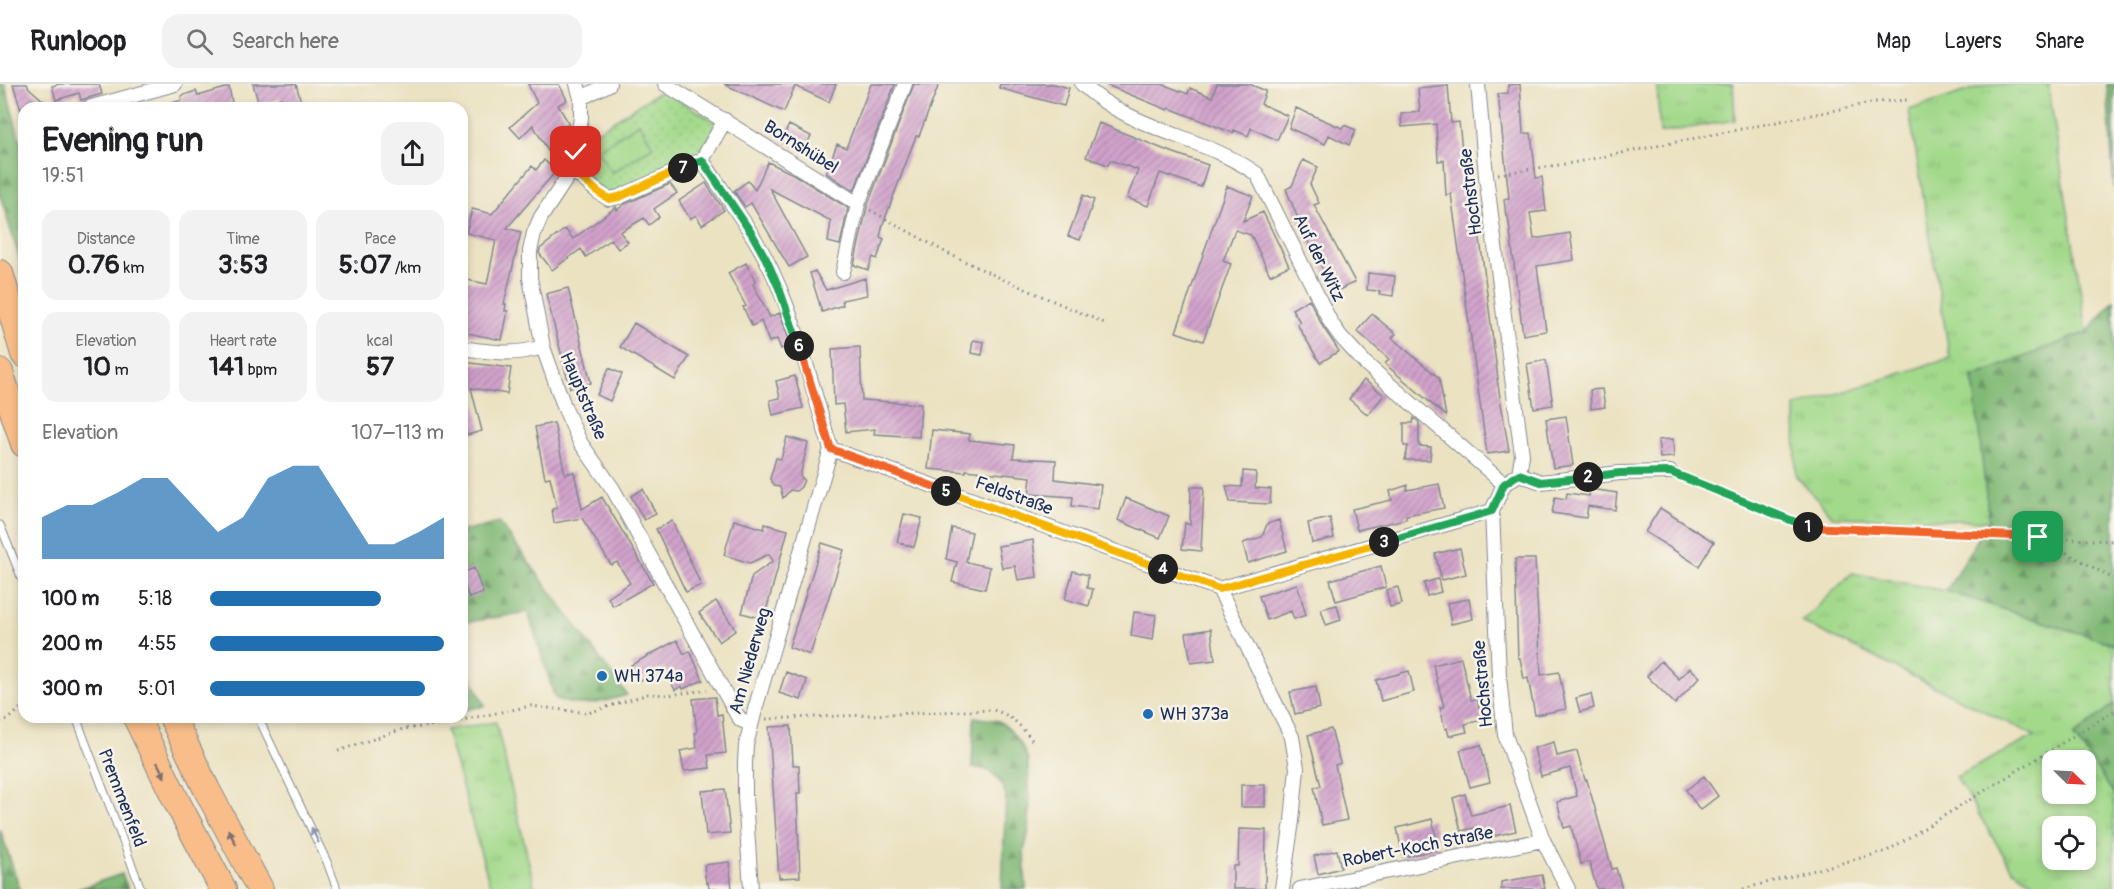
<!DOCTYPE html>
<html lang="en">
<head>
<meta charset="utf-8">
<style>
  body { margin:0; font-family:Pangolin,sans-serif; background:#f2f2f2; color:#202124; height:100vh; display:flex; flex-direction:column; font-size:22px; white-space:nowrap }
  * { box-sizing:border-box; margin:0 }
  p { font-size:20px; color:#757577 }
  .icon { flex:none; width:33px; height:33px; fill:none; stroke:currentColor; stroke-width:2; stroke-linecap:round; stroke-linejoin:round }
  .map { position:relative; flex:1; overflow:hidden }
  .side { position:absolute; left:18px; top:18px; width:450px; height:621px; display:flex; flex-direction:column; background:#fff; border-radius:18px; box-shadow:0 3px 9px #0003 }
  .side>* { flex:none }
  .needle { width:39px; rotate:114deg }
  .controls { position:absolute; left:2042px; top:666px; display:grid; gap:12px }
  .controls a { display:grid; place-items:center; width:54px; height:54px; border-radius:12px; background:#fff; box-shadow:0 3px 9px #0003; font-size:30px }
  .pin { position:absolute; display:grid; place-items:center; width:51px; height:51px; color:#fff; margin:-26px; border-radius:12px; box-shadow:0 3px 9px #0006 }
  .km { position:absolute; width:30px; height:30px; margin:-15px; border-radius:50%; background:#222; color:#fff; font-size:16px; line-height:30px; text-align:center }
  .round { display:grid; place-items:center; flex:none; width:63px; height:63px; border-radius:18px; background:#f2f2f2 }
  .headline { display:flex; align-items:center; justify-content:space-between; height:102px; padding:0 24px }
  h1 { font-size:33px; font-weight:700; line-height:45px }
  .metrics { display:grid; grid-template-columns:repeat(3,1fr); gap:9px; height:102px; padding:6px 24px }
  .metrics div { display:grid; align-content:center; border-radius:15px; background:#f2f2f2; text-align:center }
  .metrics b { font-size:26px; font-weight:700 }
  .metrics small { font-size:16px; font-weight:400 }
  .metrics p { font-size:16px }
  .chart { height:168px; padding:12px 24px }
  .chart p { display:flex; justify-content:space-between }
  .chart svg { width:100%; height:108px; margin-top:6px; fill:#1f6fb2; opacity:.7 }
  ul { padding:0 24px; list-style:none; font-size:20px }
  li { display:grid; grid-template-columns:96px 72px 1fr; align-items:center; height:45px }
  li i { height:15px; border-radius:8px; background:#1f6fb2 }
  header { display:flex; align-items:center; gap:36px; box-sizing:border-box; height:84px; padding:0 30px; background:#fff; border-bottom:2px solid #e0e0e0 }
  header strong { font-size:28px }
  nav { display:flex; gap:33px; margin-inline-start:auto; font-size:21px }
  .search { width:420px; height:54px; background:#f2f2f2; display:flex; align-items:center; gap:15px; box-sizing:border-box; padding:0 21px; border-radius:18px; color:#757577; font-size:22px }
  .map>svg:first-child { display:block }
</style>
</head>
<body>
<header>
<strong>Runloop</strong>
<div class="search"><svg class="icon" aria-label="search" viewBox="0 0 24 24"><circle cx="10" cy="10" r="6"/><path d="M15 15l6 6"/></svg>Search here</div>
<nav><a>Map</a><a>Layers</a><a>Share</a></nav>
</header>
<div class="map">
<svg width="2114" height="805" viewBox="0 0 2114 805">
  <defs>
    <pattern id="grass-tufts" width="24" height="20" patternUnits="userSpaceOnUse" patternTransform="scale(1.5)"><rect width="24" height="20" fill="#a2d98a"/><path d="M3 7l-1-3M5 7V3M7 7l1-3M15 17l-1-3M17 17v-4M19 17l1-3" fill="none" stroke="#8bbb7a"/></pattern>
    <pattern id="forest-firs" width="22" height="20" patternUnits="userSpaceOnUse" patternTransform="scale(1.5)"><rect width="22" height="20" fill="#81b976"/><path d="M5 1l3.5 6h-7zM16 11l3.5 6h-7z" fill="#699764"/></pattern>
    <pattern id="park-dots" width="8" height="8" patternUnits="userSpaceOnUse" patternTransform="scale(1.5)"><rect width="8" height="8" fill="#a2d98a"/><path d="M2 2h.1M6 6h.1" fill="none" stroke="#8bbb7a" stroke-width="1.8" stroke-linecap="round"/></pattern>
    <pattern id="building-hatch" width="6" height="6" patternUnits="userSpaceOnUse" patternTransform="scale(1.5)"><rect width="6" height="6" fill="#d2a3cc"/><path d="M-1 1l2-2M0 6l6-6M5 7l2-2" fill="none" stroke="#aa85a9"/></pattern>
  </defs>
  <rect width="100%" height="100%" fill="#f7f3e8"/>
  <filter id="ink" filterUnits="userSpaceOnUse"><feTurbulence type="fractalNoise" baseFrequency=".0167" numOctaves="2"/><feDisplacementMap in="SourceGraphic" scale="12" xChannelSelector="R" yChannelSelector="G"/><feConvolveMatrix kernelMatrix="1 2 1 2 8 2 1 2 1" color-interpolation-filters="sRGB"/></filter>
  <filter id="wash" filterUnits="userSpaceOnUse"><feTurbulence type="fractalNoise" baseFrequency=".008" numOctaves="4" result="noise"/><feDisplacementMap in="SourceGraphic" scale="24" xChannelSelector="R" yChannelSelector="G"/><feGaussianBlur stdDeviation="1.35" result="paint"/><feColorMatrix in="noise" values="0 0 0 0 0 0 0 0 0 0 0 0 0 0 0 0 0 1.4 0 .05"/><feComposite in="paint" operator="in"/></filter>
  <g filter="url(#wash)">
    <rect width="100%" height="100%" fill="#ebe2c1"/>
    <path fill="url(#grass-tufts)" stroke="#5e8474" stroke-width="1.5" fill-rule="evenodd" d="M1657,0H1733L1735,36L1660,49Z
      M1989,0H2048L2087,248L1973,293L1989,437L1833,433L1796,392L1795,323L1950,274L1909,26Z
      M1852,489L1946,507L2114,560V620L2074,652L2114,710V805H2044L2012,785L1956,693L2035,652L1802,538ZM2052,676H2085V710H2052ZM2052,742H2085V776H2052Z
      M496,638L535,805H491L446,646Z"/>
    <path fill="url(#forest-firs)" stroke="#4e746a" stroke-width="1.5" d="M0,0H5L24,72V189L0,111Z
      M2107,0H2114V104Z
      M2114,217V560L1946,507L1989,437L1973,293L2087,248Z
      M499,438L627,611C602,618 580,626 555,614L528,528L462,539V447Z
      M462,574L485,622L462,626Z
      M2114,620V710L2074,652Z
      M974,633L999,637L1009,645L1021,660L1028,676L1030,724L1028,751L1024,767L1026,805H1002L1006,711C999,692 993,684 972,684Z
      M0,745L20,805H0Z
      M122,790L128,805H78Z"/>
    <path fill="url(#park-dots)" stroke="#5e8474" stroke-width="1.5" d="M662,6L718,39L698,73L609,111L578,85L585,55Z"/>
    <path fill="#a2d98a" stroke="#5e8474" stroke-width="1.5" d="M639,39L653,62L612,89L597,66Z"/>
    <g id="blocks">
      <path fill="url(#building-hatch)" d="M13,0H27L29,4L45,18L21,26Z
        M59,0H99L102,10L81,16L79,9L56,16L52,2Z
        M253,0H296L301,18L284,23L281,14L259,21Z
        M528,0H559L567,16L558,21L569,40L562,43L568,55L567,63L551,72L533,41L520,54L510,43L537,19Z
        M724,0H836L829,18L795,2L784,28Z
        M871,0H895L854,107L826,89L837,60L846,64Z
        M914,0H939L919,52H916L883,140L880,153L884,155L877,175L873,173L868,186L854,181L867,123Z
        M1000,0H1054L1069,4L1064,22L999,4Z
        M1104,0H1162L1188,10L1190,4L1212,13L1217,0H1249L1266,7L1261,20L1288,32L1277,56L1251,44L1248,52L1234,46L1233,49L1169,24L1168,26Z
        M1520,0L1523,50L1531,49L1536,94L1542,93L1546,127L1530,129L1534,155L1570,149L1574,176L1537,182L1546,247L1523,251L1508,132H1506L1504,115L1509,114L1498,10L1508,9V1Z
        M1448,1L1451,39L1459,38L1463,75H1466L1469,117L1475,116L1498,295H1497L1509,367L1487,370L1451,110L1446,111L1444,76L1438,77L1436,40L1402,43L1401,30L1420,28L1418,4Z
        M229,3L233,24H168V20L182,16L181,12L196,7L198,12Z
        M1296,24L1342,44L1344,41L1356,46L1349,61L1329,51L1325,60L1289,44Z
        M1099,39L1163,65L1208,81L1201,103L1160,89L1148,122L1127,114L1138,86L1110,76L1108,81L1086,73Z
        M789,41L811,52L803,67L781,57Z
        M544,76L556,87L507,144L521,148L504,220H506L505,227H508L502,256L462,248V195L487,200L496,156L466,149L472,125L492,130L532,82L536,86Z
        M1303,76L1318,83L1310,100L1319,119L1314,121L1355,198L1335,208L1305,152L1286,105L1292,102Z
        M768,78L793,90L848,124L840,161L828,158L831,137L770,105L807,173L789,183L751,119L745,123L734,107L748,97L755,106Z
        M706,99L724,126L702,141L696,131L690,135L679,117Z
        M670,100L677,109L654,125L659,133L649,141L644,134L620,148L628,158L618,165L611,155L586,173L581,165L552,186L539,169L540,165L565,145L573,155L616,123L617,126L625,120Z
        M1227,102L1253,112L1243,137L1263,128L1289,182L1270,191L1251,151L1235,146L1223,177L1231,180L1203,257L1176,248Z
        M1083,111L1094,116L1080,156L1068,152Z
        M746,179L756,198L753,200L770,233L780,229L791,261L781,265L777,255L769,258L761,237L752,242L743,223L746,222L728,189Z
        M815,187L826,206L865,194L867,211L842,216L843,221L822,228L810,189Z
        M1368,189L1395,192L1393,212L1379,210L1380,207L1367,206Z
        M568,204L591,299L570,304L546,210Z
        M1309,215L1323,243L1339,267L1320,279L1297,240L1300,238L1292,225Z
        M1372,230L1396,250L1392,254L1439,294L1446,332L1385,280L1389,275L1357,247Z
        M634,239L689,273L675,296L620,263Z
        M973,256L984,258L982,271L971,269Z
        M860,263L862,316L921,320L919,353L874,350L875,345L846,348L843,320L834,321L832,265Z
        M1546,276L1553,321L1534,324L1527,280Z
        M462,278L511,284L507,310L471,304L482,347L467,351L462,331Z
        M609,284L622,290L610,317L597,311Z
        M795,292L803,324L773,331L770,316L780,314L776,297Z
        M1364,296L1384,311L1368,331L1349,315Z
        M1602,305L1605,323L1591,325L1590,306Z
        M1566,332L1573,381L1553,384L1546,335Z
        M1414,334L1419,338V362L1431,363L1430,376H1405L1408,362H1404V339H1413Z
        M554,339L565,390L574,388L582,425L602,413L653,499L613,522L608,514L630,499L617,478L611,481L582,434L554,439L552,425L557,424L550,393L545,394L535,343Z
        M932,346L970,350L969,356L1015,361L1013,374L1056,376L1055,395L1101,401L1098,425L1072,422L1073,413L1029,410L1031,393L966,386V388L928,385Z
        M787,353L808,359L800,392L804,396L801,403L796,407L790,406L783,414L780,403L774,402L770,395L776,374L781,375Z
        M1673,355L1674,373L1660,374L1658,356Z
        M1243,387L1256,388L1255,404L1271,405L1270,420L1230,418L1226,402L1242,403Z
        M1439,400L1444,424L1406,431V435L1357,446L1352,425L1392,416L1390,407L1408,401L1407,406Z
        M1191,403H1204L1201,467L1182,465L1185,439L1190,441Z
        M643,405L656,430L644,436L631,412Z
        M1590,405L1617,409L1615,426L1588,422L1586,434L1552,429L1555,413L1566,415L1567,409L1589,412Z
        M1126,414L1169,432L1160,454L1118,436Z
        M1660,424L1714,458L1699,482L1645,448Z
        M904,430L922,434L914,463L897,458Z
        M1330,434L1334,454L1312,459L1308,439Z
        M734,436L764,445L765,440L788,446L764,535L742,529L752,492L773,477L769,470L750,479L724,471Z
        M1279,436L1287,467L1248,479L1243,459L1262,453L1267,440Z
        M672,437L701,501L686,508L656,445Z
        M952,444L972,448L966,478L990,483L985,505L952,498L957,478L946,475Z
        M1033,456L1037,493L1018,496L1015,482L1002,484L998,462Z
        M822,459L844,466L810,571L789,563Z
        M1460,464L1466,490L1442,496L1435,470Z
        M1515,475H1535L1541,591L1559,588L1566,625L1535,631L1528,594L1524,595L1520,574H1518Z
        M1381,482L1386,503L1336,517L1330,496Z
        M474,484L483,509L469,514L462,495V489Z
        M1073,487L1088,491L1087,504L1093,505L1089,522L1065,515Z
        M1438,495L1441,508L1427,512L1424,499Z
        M1297,500L1306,531L1294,535L1291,527L1267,536L1259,512Z
        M1398,503L1402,520L1390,523L1386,506Z
        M1469,515L1473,535L1451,540L1447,519Z
        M716,517L736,546L719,558L699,529Z
        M1337,521L1341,536L1326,541L1321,525Z
        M1134,528L1156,531L1153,556L1131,552Z
        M1211,545L1215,576L1191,579L1186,549Z
        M677,556L684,570L690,567L703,596L683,605L682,602L675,606L664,584L639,597L631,581Z
        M1461,574L1471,616L1477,615L1482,636L1465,640L1467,648L1449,652L1447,644L1445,645L1440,623H1444L1433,581Z
        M1661,577L1679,595L1690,584L1700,593L1675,620L1647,592Z
        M1409,587L1414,608L1381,617L1376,596Z
        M786,588L807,596L801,616L779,609Z
        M1316,603L1320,624L1295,630L1290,608Z
        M1591,610L1594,624L1580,628L1576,614Z
        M715,613L717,631L722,630L726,669L708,671L710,684L684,687L680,667L697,664L695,649H697L693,615Z
        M791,642L793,681H799L800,709H797L800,793L779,794L769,643Z
        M1331,645L1340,679L1335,681L1347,736L1322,741L1314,703L1321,702L1308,651Z
        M1554,658L1557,672L1577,667L1585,696H1587L1612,785L1616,784L1622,805H1597L1589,778L1581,780L1571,742L1564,744L1557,718L1577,712L1570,684L1541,692L1534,664Z
        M1481,661L1490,698L1470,703L1460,666Z
        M1704,692L1718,712L1700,726L1686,706Z
        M1241,701H1265V723H1241Z
        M725,705L730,749L706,751L702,707Z
        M1465,710L1471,731L1510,722L1516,747L1481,755L1478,743L1461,747L1453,714Z
        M1432,735L1439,765L1403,773L1397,744Z
        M1239,745L1266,746L1265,805H1233V782H1238Z
        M1337,766L1341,784L1318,790L1314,772Z
        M729,778L732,805H709L708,798L706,799L704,781Z
        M1542,791L1545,805H1501V798Z"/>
    </g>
  </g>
  <g filter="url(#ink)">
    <use href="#blocks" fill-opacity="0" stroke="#838890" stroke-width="1.5"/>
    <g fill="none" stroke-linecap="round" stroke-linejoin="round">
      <g stroke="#838890" stroke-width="9">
        <path id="lane" d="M0,441L24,500
          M76,633L141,805
          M258,633L327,778L337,805"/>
      </g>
      <g stroke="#838890" stroke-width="16">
        <path id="street" d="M577,0L581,14V34L572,86L541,133L534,149L530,167V194L543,263L565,325L580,358L613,405L737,631L741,636L751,640
          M665,0L858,120
          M1082,0C1130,46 1203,52 1257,90L1331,239L1341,253L1366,280L1504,400
          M1478,0L1486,92L1522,371L1519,390L1504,400L1492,427L1499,592L1505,651L1543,756L1568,805
          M581,14L609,0
          M88,24L175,0
          M702,76C723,108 747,139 765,173C796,233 811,301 831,365
          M572,86L598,108L609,115L619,113L702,76L725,36
          M843,188L858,120L905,0
          M462,264C490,268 515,272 543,263
          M831,365L1219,505L1492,427
          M1519,390L1541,398L1620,389L1670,388
          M1219,505L1292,653L1297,684L1292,737L1282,805
          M751,805L745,713V678L746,661L756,622L831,365
          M1300,805L1543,756"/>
      </g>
      <g stroke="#838890" stroke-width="28">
        <path id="highway" d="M0,189L24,270
          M0,288L24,360
          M136,633L178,720L223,805
          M172,633L207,706L260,805"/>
      </g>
      <path stroke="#838890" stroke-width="3" stroke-dasharray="1.5 4.5" stroke-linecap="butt" d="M1498,90L1572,79L1876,18L1907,16
        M870,126L947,169L1009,198L1107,240
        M1682,393L1804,443L2114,457
        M2040,454L2114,495
        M766,635L992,626C1011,630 1021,642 1032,656
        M0,638L8,636L24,621
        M338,667L403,645L437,641L531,622L588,629L648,610L668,611L707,606
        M1743,805L1887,767L2114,627"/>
      <use href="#lane" stroke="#fff" stroke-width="7"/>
      <use href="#street" stroke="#fff" stroke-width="14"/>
      <use href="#highway" stroke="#f8bd88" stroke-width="26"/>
    </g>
    <defs><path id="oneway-solid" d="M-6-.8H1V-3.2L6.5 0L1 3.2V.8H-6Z" transform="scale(1.5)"/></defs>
    <g fill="#7e6f71">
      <use href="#oneway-solid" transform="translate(161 686) rotate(64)"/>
      <use href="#oneway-solid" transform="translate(232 753) rotate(-118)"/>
    </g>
    <use fill="#8d97ae" href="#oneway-solid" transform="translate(315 751) rotate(-115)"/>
  </g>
  <g fill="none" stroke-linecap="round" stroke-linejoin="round" filter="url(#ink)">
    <g stroke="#fff" stroke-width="12">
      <path id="split-1" d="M1808,443L2038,453"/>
    </g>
    <g stroke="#fff" stroke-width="12">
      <path id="split-2" d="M1588,393L1620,389L1670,388L1808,443"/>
    </g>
    <g stroke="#fff" stroke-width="12">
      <path id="split-3" d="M1384,458L1492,427L1504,400L1519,390L1541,398L1588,393"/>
    </g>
    <g stroke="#fff" stroke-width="12">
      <path id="split-4" d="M1163,485L1219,505L1384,458"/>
    </g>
    <g stroke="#fff" stroke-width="12">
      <path id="split-5" d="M946,407L1163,485"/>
    </g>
    <g stroke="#fff" stroke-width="12">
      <path id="split-6" d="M799,262L831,365L946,407"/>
    </g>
    <g stroke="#fff" stroke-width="12">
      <path id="split-7" d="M683,84L702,76L752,150L766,175L779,204L799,262"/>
    </g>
    <g stroke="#fff" stroke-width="12">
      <path id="split-8" d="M576,68L572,86L598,108L609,115L619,113L683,84"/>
    </g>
    <use href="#split-1" stroke="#f0652b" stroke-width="8"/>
    <use href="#split-2" stroke="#22a559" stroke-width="8"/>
    <use href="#split-3" stroke="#22a559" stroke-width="8"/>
    <use href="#split-4" stroke="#f5b400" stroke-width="8"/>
    <use href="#split-5" stroke="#f5b400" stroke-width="8"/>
    <use href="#split-6" stroke="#f0652b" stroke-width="8"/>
    <use href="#split-7" stroke="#22a559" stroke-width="8"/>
    <use href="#split-8" stroke="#f5b400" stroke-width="8"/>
  </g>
  <g fill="#1f6fb2" stroke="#f7f3e8" stroke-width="2">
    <circle cx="602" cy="592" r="6"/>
    <circle cx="1148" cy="630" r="6"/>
  </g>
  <g text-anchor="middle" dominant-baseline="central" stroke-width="5" stroke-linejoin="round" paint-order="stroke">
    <g font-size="18" fill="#1b2f5e" stroke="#f7f3e8">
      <text transform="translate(801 63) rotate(32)">Bornshübel</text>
      <text transform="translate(1471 108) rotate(-97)">Hochstraße</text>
      <text transform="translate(1319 174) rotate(64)">Auf der Witz</text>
      <text transform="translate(583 312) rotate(67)">Hauptstraße</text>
      <text transform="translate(1014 412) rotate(20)">Feldstraße</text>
      <text transform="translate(750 577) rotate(-74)">Am Niederweg</text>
      <text transform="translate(1483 600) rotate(-95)">Hochstraße</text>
      <text transform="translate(122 714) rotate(69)">Premmenfeld</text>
      <text transform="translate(1418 763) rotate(-11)">Robert-Koch Straße</text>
    </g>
    <g font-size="18" fill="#1b2f5e" stroke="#f7f3e8" text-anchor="start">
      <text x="614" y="592">WH 374a</text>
      <text x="1160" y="630">WH 373a</text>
    </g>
  </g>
</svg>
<div class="controls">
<a><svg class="needle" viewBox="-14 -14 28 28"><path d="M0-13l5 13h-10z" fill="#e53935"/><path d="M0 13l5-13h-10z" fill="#757577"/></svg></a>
<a><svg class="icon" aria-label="locate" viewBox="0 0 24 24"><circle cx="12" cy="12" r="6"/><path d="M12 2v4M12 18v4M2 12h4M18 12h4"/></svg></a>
</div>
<div class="pin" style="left:2038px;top:453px;background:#1e9e55"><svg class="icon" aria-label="arrive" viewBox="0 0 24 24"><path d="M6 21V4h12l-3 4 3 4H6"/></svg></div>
<div class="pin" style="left:576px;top:68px;background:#d93025"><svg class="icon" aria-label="check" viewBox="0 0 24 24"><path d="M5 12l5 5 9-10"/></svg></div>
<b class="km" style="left:1808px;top:443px">1</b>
<b class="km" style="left:1588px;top:393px">2</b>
<b class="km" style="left:1384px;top:458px">3</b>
<b class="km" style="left:1163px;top:485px">4</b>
<b class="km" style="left:946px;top:407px">5</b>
<b class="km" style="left:799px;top:262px">6</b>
<b class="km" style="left:683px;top:84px">7</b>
<section class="side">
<div class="headline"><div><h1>Evening run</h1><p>19:51</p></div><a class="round"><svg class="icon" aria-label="share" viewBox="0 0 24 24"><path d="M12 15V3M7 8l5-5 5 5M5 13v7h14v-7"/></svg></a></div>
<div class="metrics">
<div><p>Distance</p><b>0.76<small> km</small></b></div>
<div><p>Time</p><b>3:53</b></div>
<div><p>Pace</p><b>5:07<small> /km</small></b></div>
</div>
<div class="metrics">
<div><p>Elevation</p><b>10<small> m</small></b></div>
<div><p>Heart rate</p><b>141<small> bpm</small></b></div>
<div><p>kcal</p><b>57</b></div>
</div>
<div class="chart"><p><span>Elevation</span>107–113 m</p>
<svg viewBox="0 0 160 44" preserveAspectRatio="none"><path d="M0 44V27L10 22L20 22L30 17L40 11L50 11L60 22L70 33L80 27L90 11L100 6L110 6L120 22L130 38L140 38L150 33L160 27V44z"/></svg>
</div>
<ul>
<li><b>100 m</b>5:18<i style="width:73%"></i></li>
<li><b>200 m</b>4:55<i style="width:100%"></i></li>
<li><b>300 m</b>5:01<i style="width:92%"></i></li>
</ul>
</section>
</div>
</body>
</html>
